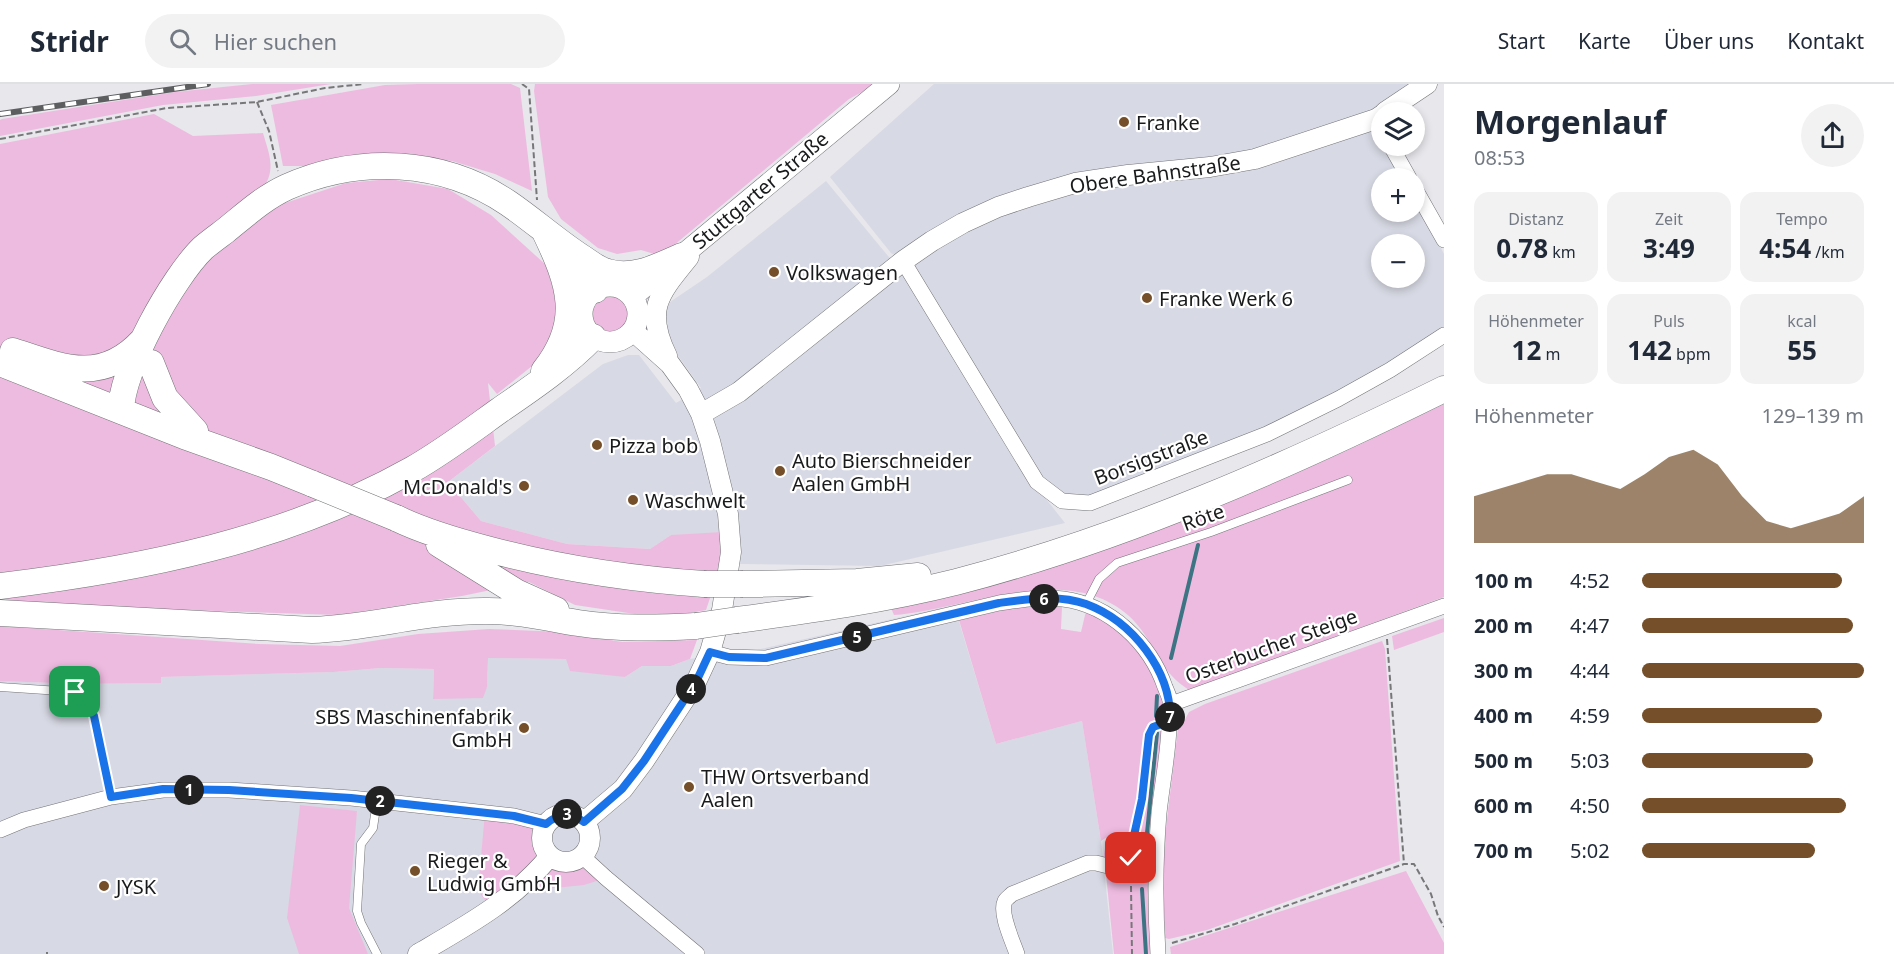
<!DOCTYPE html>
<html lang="de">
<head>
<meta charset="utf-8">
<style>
  body { margin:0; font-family:"Noto Sans",sans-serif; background:#f2f2f3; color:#1f2937; height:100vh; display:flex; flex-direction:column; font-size:22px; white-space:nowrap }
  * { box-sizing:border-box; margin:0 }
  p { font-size:20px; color:#747a83 }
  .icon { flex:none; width:33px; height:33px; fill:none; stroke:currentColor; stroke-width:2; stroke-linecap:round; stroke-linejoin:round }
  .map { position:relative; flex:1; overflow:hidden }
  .side { display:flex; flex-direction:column; background:#fff; width:450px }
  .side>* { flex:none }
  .buttons { position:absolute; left:1371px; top:18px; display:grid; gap:12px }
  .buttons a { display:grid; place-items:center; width:54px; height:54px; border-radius:50%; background:#fff; box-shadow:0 3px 9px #0003; font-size:30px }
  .pin { position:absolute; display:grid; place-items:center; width:51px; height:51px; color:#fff; margin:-26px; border-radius:12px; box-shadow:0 3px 9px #0006 }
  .km { position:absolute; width:30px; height:30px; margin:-15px; border-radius:50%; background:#222; color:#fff; font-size:16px; line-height:30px; text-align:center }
  .round { display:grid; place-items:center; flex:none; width:63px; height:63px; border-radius:32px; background:#f2f2f3 }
  .head { display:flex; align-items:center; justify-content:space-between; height:102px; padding:0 30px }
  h1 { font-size:33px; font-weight:700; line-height:45px }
  .metrics { display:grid; grid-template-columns:repeat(3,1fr); gap:9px; height:102px; padding:6px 30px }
  .metrics div { display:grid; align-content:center; border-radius:15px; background:#f2f2f3; text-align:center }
  .metrics b { font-size:26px; font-weight:700 }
  .metrics small { font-size:16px; font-weight:400 }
  .metrics p { font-size:16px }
  .chart { height:168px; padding:12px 30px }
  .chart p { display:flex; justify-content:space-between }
  .chart svg { width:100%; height:108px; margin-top:6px; fill:#744f2a; opacity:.7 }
  ul { padding:0 30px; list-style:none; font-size:20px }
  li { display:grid; grid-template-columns:96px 72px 1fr; align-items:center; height:45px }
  li i { height:15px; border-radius:8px; background:#744f2a }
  header { display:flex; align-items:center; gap:36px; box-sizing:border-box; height:84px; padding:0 30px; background:#fff; border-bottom:2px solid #e0e1e3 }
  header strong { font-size:28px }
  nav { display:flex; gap:33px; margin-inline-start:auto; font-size:21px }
  .search { width:420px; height:54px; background:#f2f2f3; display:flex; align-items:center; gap:15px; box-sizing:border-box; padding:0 21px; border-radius:33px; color:#747a83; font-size:22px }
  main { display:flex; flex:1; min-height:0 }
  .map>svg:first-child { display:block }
</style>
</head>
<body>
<header>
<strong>Stridr</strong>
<div class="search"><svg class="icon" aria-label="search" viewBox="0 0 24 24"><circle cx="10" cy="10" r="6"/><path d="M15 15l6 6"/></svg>Hier suchen</div>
<nav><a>Start</a><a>Karte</a><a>Über uns</a><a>Kontakt</a></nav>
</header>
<main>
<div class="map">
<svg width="1444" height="870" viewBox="0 0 1444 870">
  <rect width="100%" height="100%" fill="#e7e7ec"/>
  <path fill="#d7d9e4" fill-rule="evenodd" d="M934,0H1421L1372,33L1381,52L1382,62H1387L1404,94H1382V128H1414L1415,114L1444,170V244L1273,349L1089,414L1065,413L1041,396L913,181L891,169L830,93ZM1382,160H1414V194H1382Z
    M826,97L888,172L905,189L1035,401L1065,439L880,482L742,480L722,478L671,451L650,465L567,460L481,437L448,398L603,280L628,271H639L676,319L701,304L666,255L662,234L670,218L707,193Z
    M954,521L996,660L1082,637L1101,757L1113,870H0V597L81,600L161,599V593L334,588L381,584L434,585L433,615L487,603L488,574L567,575L625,593L642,582H671L690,575L756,566Z"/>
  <path fill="#eebbe0" d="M252,0H331L256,12L163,21L0,52V36L2,35L175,8Z
    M418,0H511L520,4L532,107L495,90L452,77L381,70L311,82H283L271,21L385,1Z
    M535,0H877L849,15L661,172L641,166L617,170L598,164L561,135L548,113L534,7Z
    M154,30L193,52L263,49C269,70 276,84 264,103L285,119L346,99L390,95L448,105L491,131L546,181L557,218L553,250L537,278L497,310L488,299L495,362L448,398L481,437L567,460L650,465L671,451L722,448V478L706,526L678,531L635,530L575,521L529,498L462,512L338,531L0,520V60Z
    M590 231a19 19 0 1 1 38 0a19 19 0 1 1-38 0Z
    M1444,320V513L1189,606C1183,602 1176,597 1171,591C1155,572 1148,549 1129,532C1067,476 965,526 894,531L891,524L1176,439L1288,393L1359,361Z
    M1035,522L1062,523L1061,545L1081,548L1086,527L1111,542L1132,560L1155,592L1163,617L1162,661L1152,726L1148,777L1150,870H1114L1104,770L1107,753L1101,757L1082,637L996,660L959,536L1008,525Z
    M1444,534V548L1394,566L1392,552Z
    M0,542L259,560L340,562L418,550L489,545L564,548L622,558L697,556L690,575L671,582H642L625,593L570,587L566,575L488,574L487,603L483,614L433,615L434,585L381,584L334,588L161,593V599L81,600L0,597Z
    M1382,557L1385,565L1400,777L1207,846L1169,855L1165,854L1163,796L1165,752L1178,644L1181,643L1189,628L1205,620Z
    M300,721L357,727L349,824L368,870H299L287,834Z
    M485,728L546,740C533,767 558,787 582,772L606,794L584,801L516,808L492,825L478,807Z
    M1406,787L1444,859V870H1171L1170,863Z"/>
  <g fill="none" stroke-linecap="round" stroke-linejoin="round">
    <path stroke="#3c7484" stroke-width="4" d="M1171,574L1198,461
      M1156,632L1157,612
      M1144,779L1157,649
      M1142,805L1146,870"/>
    <g stroke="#727376" stroke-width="9">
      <path id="service" d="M1086,520L1099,495L1117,479L1211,448L1348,396
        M0,603L75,608L87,619L94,632L111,713
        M377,870L361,839L357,827L361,760L373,744L377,717"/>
    </g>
    <g stroke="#727376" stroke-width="16">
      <path id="minor" d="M1391,62L1409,94
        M1414,103L1444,156
        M903,177L1037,398L1062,417L1090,419L1267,350L1338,315L1390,286L1444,251
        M710,568L729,573L766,574L999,519C1020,516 1042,512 1063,515C1110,521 1150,559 1165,603C1167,608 1170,614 1171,620C1171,627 1170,636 1169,643C1168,672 1162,700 1159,729C1155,776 1155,822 1158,870
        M1171,620L1444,522
        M0,746L24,736L111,713L163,706H229L351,714L514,732L546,740
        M582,772L606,794L697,870
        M1017,870C1013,858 999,829 1005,817C1006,815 1010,812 1012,810L1088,779H1096L1140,790H1155"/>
    </g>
    <g stroke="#727376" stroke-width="21">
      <path id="tertiary" d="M1385,28L1427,0
        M667,272C644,225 659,210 689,173
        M701,330L739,308L903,177L932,157L963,139L998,123L1028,113L1075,99L1128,91L1210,83L1255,75L1376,35L1382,31
        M542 754a24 24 0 1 1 48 0a24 24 0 1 1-48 0Z
        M584,738L623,705L644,677L696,598L710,568L722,526L731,468L728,430L710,357L701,330L688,305L670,280L633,247
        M418,870C466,842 514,816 550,772"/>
    </g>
    <g stroke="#727376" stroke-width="22">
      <path id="secondary" d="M582 230a28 28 0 1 1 56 0a28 28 0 1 1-56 0Z
        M632,213L889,0"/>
    </g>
    <g stroke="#727376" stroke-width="27">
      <path id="trunk" d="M567,173L595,206
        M13,267C61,283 101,301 142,257
        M0,279L184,352L271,383L313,400
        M151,279L165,314L195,347
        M544,287C583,238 570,200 545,148
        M121,327C121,286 173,193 203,164C210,158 217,153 225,147C245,131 263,114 287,103C359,71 443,75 508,119C533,136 555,156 581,173C589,178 598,186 608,188C633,196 659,182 682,172
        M396,434C425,448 456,457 487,465C558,484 630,495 704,500
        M439,460L516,508L556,526
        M743,500L857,498L918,492
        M0,502C142,485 287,456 413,385C443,368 472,346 500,326C532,304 566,281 593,253
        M0,529L312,546C371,544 428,526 488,527C519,527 548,534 578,539C618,545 657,544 696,542
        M737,536C811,526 884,516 956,498C1125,454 1288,382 1444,305"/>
    </g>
    <path stroke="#77777a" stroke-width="2" stroke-dasharray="6 3" stroke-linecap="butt" d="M522,0L529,5L537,116
      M257,18L269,47L278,87
      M0,55L167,24L257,18L325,4L364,0
      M1387,555L1404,780
      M1131,773L1133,756L1142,715L1149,651L1153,643L1156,641
      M1131,802L1132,870
      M1172,859L1235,840L1404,780H1414L1431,810L1438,832L1444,843
      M47,868V870"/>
    <use href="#service" stroke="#fff" stroke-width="8"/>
    <use href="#minor" stroke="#fff" stroke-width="15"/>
    <use href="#tertiary" stroke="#fff" stroke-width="20"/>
    <use href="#secondary" stroke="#fff" stroke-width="21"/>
    <use href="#trunk" stroke="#fff" stroke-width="26"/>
    <g stroke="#5d5e60" stroke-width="6">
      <path id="rail" d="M0,30L208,0"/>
    </g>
    <use href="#rail" stroke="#fff" stroke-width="4" stroke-dasharray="11" stroke-linecap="butt"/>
    <g stroke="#727376" stroke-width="27" stroke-linecap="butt">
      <path id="trunk-bridge" d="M313,400L396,434
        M704,500H743
        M696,542L737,536"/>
    </g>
    <use href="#trunk-bridge" stroke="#fff" stroke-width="26"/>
  </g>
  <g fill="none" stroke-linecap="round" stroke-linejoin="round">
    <g stroke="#fff" stroke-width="12">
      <path id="route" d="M75,608L87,619L94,632L111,713L163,705L229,706L351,714L514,732L546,740C559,729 570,728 584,738L622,705L644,677L696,598L710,568L729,573L766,574L999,519C1027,515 1059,510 1086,520C1132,537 1172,587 1170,637L1153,643L1149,651L1142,715L1133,756L1131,774"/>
    </g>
    <use href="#route" stroke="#1a73e8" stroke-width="8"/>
  </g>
  <g fill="#744f2a" stroke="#fff" stroke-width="2">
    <circle cx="1124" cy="38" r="6"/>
    <circle cx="774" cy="188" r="6"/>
    <circle cx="1147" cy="214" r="6"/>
    <circle cx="597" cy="361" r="6"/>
    <circle cx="780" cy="387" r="6"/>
    <circle cx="524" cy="402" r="6"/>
    <circle cx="633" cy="416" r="6"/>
    <circle cx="524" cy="644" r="6"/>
    <circle cx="689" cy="703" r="6"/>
    <circle cx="415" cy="787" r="6"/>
    <circle cx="104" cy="802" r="6"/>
  </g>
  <g text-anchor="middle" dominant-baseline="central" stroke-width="4.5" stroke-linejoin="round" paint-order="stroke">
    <g font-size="20" fill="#191a1b" stroke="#fff" text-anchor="start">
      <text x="1136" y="38">Franke</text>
      <text x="786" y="188">Volkswagen</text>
      <text x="1159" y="214">Franke Werk 6</text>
      <text x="609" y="361">Pizza bob</text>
      <text x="792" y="376">Auto Bierschneider<tspan x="792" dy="23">Aalen GmbH</tspan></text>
      <text x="512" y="402" text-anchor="end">McDonald's</text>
      <text x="645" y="416">Waschwelt</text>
      <text x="512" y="632" text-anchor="end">SBS Maschinenfabrik<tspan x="512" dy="23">GmbH</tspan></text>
      <text x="701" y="692">THW Ortsverband<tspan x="701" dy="23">Aalen</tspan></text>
      <text x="427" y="776">Rieger &amp;<tspan x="427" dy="23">Ludwig GmbH</tspan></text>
      <text x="116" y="802">JYSK</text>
    </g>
    <g font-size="20" fill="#191a1b" stroke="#fff">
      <text transform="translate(1155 90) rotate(-8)">Obere Bahnstraße</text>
      <text transform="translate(760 106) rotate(-40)">Stuttgarter Straße</text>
      <text transform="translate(1151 373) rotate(-21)">Borsigstraße</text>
      <text transform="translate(1203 433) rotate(-20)">Röte</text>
      <text transform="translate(1271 562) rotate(-20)">Osterbucher Steige</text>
    </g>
  </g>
</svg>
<div class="buttons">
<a><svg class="icon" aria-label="layers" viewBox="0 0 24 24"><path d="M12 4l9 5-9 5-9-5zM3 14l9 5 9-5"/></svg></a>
<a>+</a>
<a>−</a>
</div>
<div class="pin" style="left:75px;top:608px;background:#1e9e55"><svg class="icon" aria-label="arrive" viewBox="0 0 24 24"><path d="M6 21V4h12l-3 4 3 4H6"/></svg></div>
<div class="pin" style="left:1131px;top:774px;background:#d93025"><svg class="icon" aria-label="check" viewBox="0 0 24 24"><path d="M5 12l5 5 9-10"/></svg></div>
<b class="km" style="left:189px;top:706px">1</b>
<b class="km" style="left:380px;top:717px">2</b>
<b class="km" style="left:567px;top:730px">3</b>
<b class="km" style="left:691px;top:605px">4</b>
<b class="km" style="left:857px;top:553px">5</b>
<b class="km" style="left:1044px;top:515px">6</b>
<b class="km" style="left:1170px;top:633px">7</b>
</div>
<section class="side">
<div class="head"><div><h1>Morgenlauf</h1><p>08:53</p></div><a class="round"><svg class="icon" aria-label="share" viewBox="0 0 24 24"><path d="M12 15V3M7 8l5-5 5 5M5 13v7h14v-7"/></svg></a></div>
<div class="metrics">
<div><p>Distanz</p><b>0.78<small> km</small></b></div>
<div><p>Zeit</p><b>3:49</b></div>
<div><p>Tempo</p><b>4:54<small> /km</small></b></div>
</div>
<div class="metrics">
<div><p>Höhenmeter</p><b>12<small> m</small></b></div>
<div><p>Puls</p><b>142<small> bpm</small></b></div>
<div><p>kcal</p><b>55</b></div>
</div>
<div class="chart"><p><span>Höhenmeter</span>129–139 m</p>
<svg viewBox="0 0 160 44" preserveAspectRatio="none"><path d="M0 44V25L10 22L20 19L30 16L40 16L50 19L60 22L70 16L80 9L90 6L100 12L110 25L120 35L130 38L140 35L150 32L160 25V44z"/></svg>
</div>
<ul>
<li><b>100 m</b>4:52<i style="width:90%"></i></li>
<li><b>200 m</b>4:47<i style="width:95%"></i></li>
<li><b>300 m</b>4:44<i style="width:100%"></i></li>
<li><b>400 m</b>4:59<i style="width:81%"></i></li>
<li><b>500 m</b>5:03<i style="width:77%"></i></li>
<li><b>600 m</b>4:50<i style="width:92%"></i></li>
<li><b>700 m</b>5:02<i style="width:78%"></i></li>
</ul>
</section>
</main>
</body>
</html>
